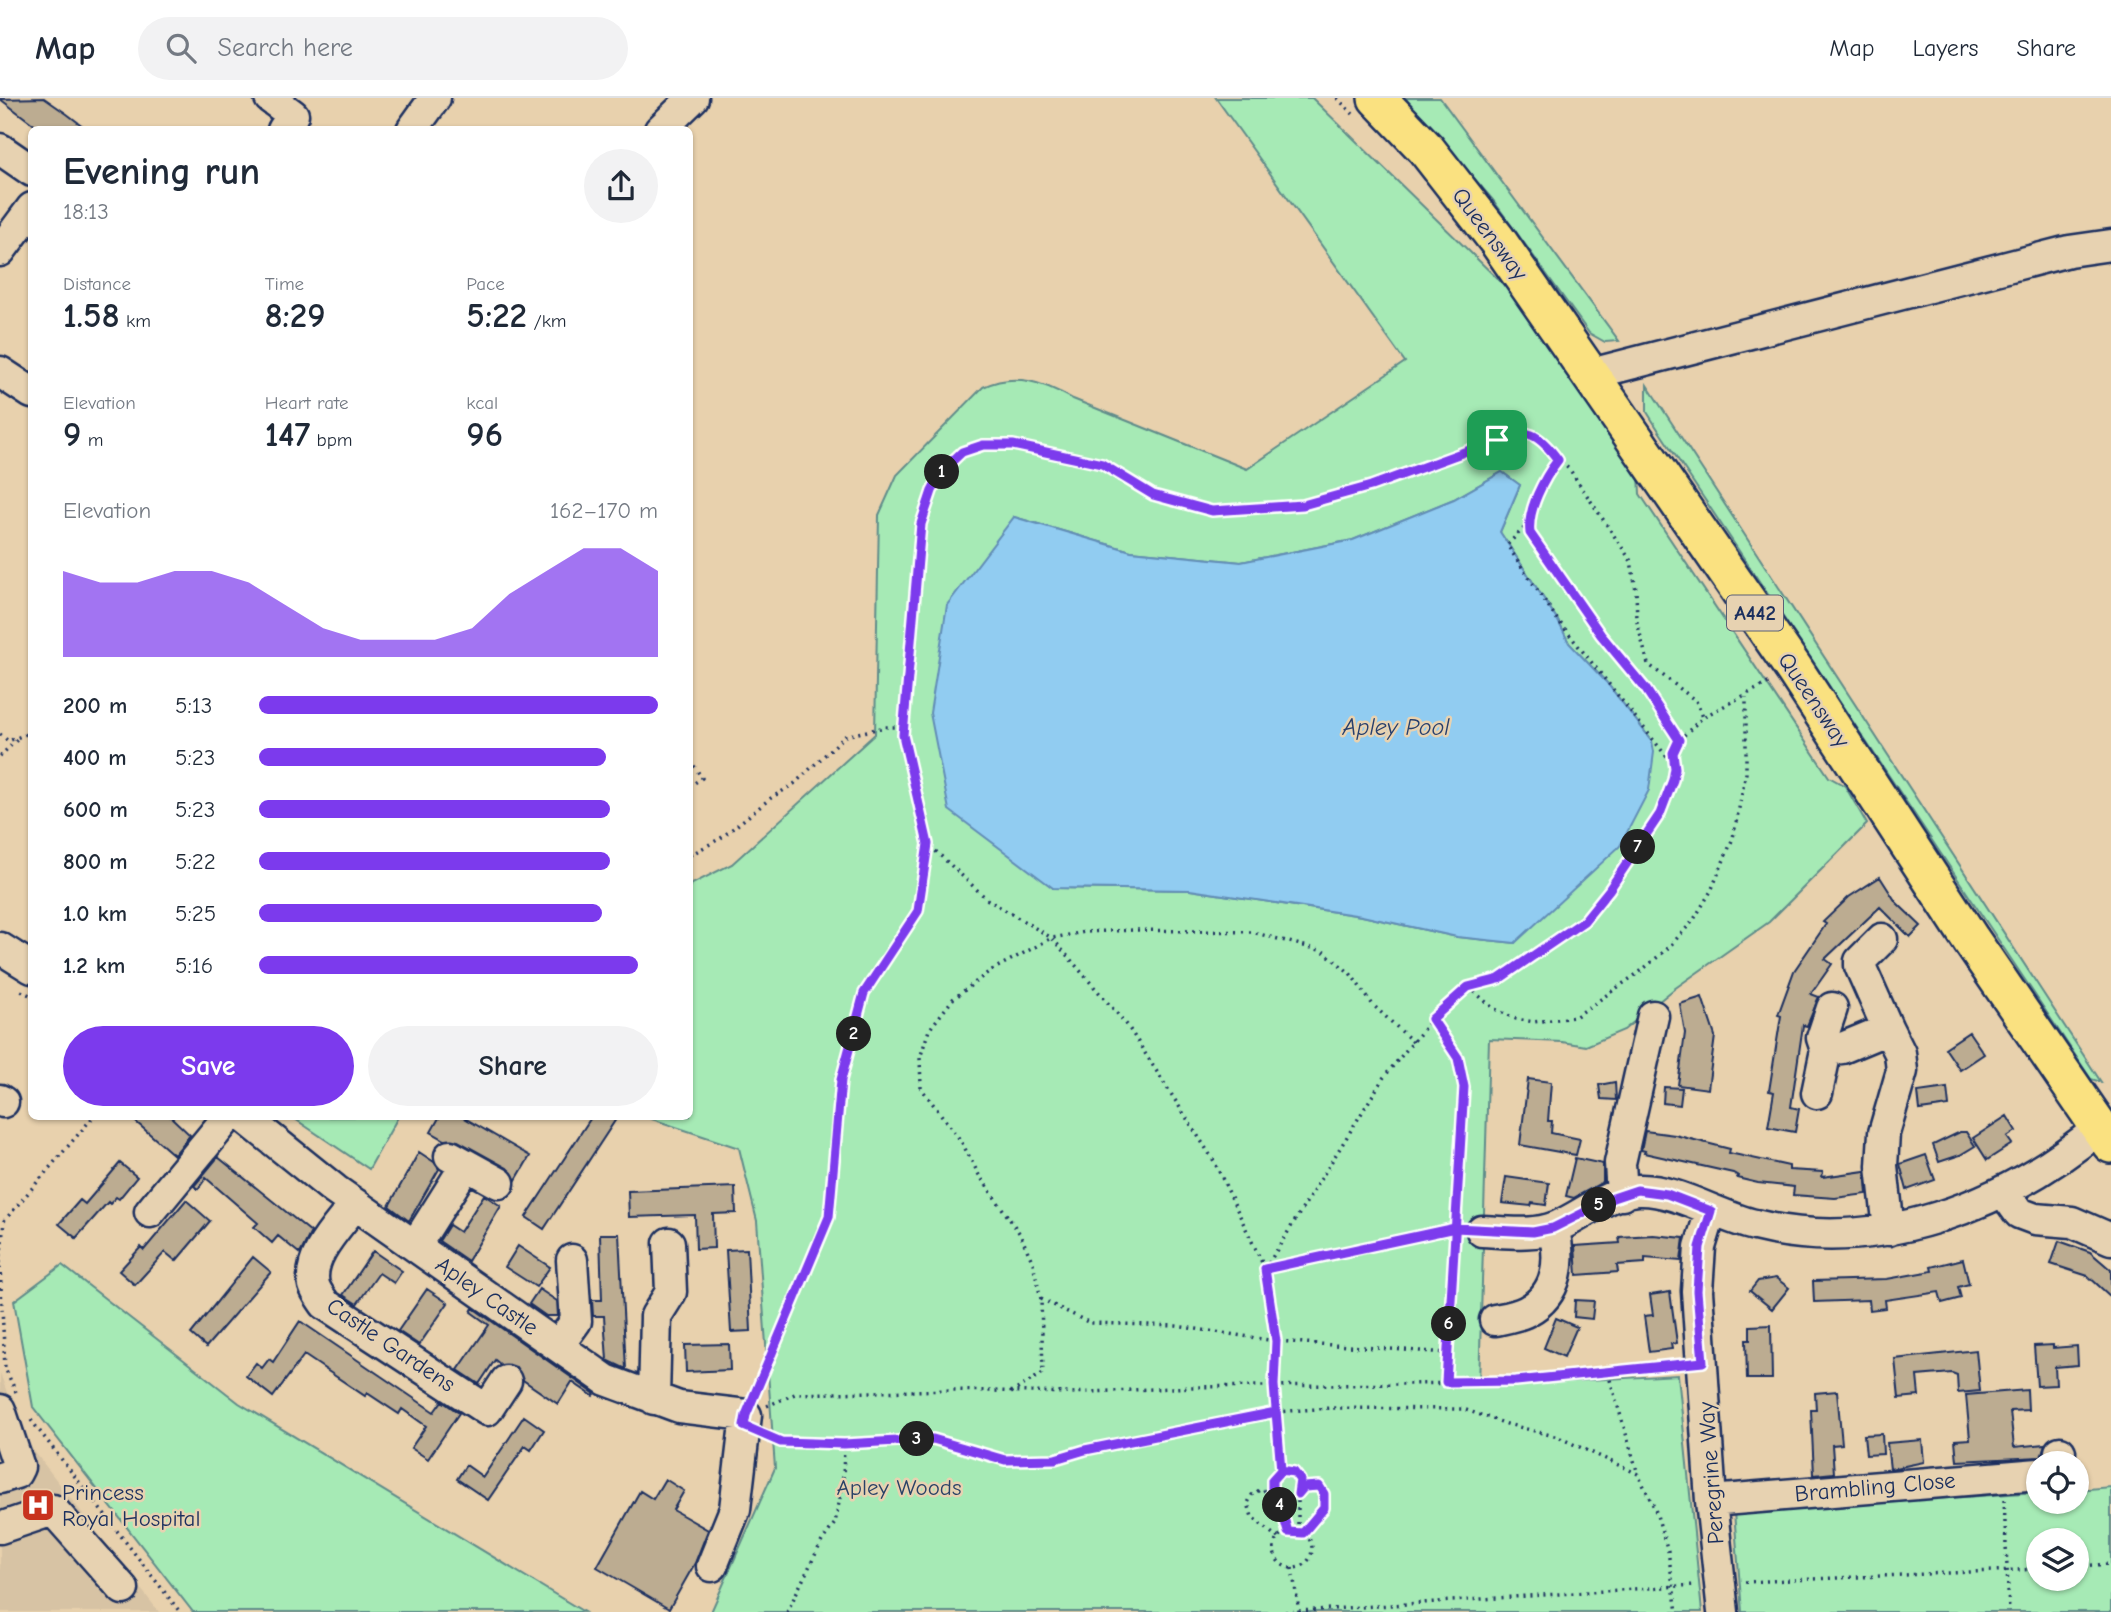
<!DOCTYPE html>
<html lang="en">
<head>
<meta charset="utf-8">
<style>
  body { margin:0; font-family:"Comic Neue",sans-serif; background:#f2f2f3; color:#1f2937; height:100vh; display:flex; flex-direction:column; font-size:26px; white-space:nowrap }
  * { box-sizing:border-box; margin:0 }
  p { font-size:23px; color:#747a83 }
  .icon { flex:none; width:38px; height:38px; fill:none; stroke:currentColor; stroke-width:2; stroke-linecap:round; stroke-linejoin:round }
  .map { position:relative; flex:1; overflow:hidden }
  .drawer { position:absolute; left:28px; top:28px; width:665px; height:994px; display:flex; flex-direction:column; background:#fff; border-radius:10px; box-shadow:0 2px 5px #0004 }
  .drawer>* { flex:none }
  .buttons { position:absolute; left:2026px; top:1353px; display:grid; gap:14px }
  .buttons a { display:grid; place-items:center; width:63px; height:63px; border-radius:50%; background:#fff; box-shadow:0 2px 5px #0004; font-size:35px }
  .pin { position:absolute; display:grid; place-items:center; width:60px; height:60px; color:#fff; margin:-30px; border-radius:14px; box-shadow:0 4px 10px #0006 }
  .km { position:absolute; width:35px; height:35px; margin:-18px; border-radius:50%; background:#222; color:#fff; font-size:19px; line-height:35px; text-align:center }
  .round { display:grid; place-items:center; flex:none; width:74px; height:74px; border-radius:37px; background:#f2f2f3 }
  .overview { display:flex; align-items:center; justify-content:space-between; height:119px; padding:0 35px }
  h1 { font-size:38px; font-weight:700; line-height:52px }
  .metrics { display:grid; grid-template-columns:repeat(3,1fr); gap:10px; height:119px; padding:7px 35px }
  .metrics div { display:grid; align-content:center }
  .metrics b { font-size:35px; font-weight:700 }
  .metrics small { font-size:19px; font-weight:400 }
  .metrics p { font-size:19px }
  .chart { height:196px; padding:14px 35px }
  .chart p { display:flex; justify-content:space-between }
  .chart svg { width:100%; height:126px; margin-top:7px; fill:#7c3aed; opacity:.7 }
  .button { display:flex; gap:14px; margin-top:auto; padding:14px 35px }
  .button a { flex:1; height:80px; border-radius:42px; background:#7c3aed; color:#fff; font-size:28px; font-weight:700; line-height:80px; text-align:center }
  .button a+a { background:#f2f2f3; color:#1f2937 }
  ul { padding:0 35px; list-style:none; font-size:23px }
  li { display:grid; grid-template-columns:112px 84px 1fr; align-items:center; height:52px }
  li i { height:18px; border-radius:9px; background:#7c3aed }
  header { display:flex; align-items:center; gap:42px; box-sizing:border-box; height:98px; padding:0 35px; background:#fff; border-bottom:2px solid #e0e1e3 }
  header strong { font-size:33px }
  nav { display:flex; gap:38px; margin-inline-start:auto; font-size:24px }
  .search { width:490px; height:63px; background:#f2f2f3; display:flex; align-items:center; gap:18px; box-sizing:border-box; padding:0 24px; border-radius:38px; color:#747a83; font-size:26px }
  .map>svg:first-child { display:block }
</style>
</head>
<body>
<header>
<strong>Map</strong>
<div class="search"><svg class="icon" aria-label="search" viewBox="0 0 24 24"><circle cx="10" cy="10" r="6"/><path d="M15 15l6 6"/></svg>Search here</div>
<nav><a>Map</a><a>Layers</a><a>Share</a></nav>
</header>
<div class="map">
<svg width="2111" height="1514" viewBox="0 0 2111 1514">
  <rect width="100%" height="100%" fill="#e8d1ad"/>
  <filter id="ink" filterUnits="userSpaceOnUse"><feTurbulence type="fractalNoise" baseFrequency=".0143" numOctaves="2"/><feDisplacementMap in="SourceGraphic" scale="14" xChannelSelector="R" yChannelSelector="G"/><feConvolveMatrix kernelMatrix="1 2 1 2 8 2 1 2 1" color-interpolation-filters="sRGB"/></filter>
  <g filter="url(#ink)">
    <path fill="#d7c3a4" d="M0,1275L23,1339L159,1514H0Z"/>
    <path fill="#a6eab5" stroke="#608c8a" stroke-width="2" fill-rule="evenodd" d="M1216,0H1312L1511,194L1639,376L1640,396L1829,679L1845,688L1867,726L1769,824L1674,891L1624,932L1586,948L1562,944L1489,941L1479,1288L1678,1277L1702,1514H711L775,1370L757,1123L739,1050L646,1019L690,1018V787L732,766L875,636L879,417L897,377L983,289C1015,274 1043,284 1073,301L1247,371L1405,264ZM1502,374L1520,387L1500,434L1557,521L1569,545L1606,584L1652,643L1515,845L1457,839L1362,818L1190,792L1053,790L1014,419L1131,453L1241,464L1353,442L1454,401Z
      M1405,0H1440L1619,243L1605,244L1589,235L1493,102Z
      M1647,287L2101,984L2091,981L1659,333L1647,314Z
      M292,1019L398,1018V1019L369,1071Z
      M62,1167L239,1305L584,1514H193L33,1309L14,1203Z
      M2111,1389V1514H1742L1734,1414L2039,1394V1404H2077V1392ZM2039,1442H2077V1480H2039Z"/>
    <path fill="#91ccf1" stroke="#628db6" stroke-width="2" d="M1502,374L1520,387L1500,434L1557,521L1569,545L1606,584L1652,643L1654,654L1649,692L1620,748L1515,845L1457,839L1362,818L1190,792L1053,790L949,712L930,615L947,507L1014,419L1131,453L1241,464L1353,442L1454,401Z"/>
    <path fill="#bcac91" stroke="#1b2f5e" stroke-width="2" d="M44,0L67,16L88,32H41L0,1Z
      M1880,779L1896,804L1921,828L1910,839L1880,809L1825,861L1832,866L1811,896L1819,899L1807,928L1803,927L1791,1009L1799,1011L1795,1034L1768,1029L1774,994L1769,993L1781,918L1778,917L1794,873L1826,826L1823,824L1849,799Z
      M1702,899L1715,938L1708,991L1678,987L1685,935L1680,906Z
      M1969,934L1984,956L1960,972L1945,950Z
      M1528,981L1551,984L1548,1023H1552L1551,1035L1580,1041L1576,1057L1520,1047Z
      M1615,984L1616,1002L1601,1001L1599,987Z
      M1664,989L1682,990L1680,1007L1663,1005Z
      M1947,990L1949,1008L1920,1012L1918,994Z
      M129,1018H170L190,1037L174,1057Z
      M440,1018H461L530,1058L516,1082L507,1070L458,1043L445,1042L431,1034Z
      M592,1018H618L544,1131L526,1119Z
      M2007,1018L2016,1033L2007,1039L2012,1046L1987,1062L1973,1040Z
      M1645,1033L1675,1037L1730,1051L1729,1055L1789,1068V1072L1823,1074L1822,1079L1865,1073L1867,1096L1835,1100L1793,1097L1794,1089L1758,1085L1737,1080L1738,1078L1733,1075L1644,1055L1645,1053L1641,1052Z
      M1960,1034H1966L1975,1048L1960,1057L1939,1064L1933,1047Z
      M419,1054L434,1064L439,1071L409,1123L389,1108Z
      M1926,1057L1935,1082L1907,1092L1900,1066Z
      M218,1059L311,1134L300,1156L278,1138L272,1145L254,1129L258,1125L206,1080L198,1091L194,1088Z
      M1575,1060L1603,1066V1084L1574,1100L1566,1098Z
      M120,1065L137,1079L119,1101L116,1099L110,1106L108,1104L76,1140L59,1126L80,1102L85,1106Z
      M1506,1079L1549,1085L1546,1107L1532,1105L1531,1108L1502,1105Z
      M735,1089L736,1115L713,1116L714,1150L696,1151L695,1117L629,1119L628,1093Z
      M484,1097L501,1108L468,1163L439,1143L449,1127L460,1134Z
      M186,1102L210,1123L176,1163L165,1154L135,1187L119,1173L141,1149L144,1152Z
      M600,1136H619L626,1271L607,1262L604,1218H593L592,1202H602Z
      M1653,1137L1684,1140L1681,1163L1645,1160V1165L1617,1167L1618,1174L1577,1177L1575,1148L1620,1145L1619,1139Z
      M2059,1143L2090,1154L2111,1172V1199L2088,1178L2051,1166Z
      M518,1148L550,1169L536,1189L505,1169Z
      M747,1151L751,1233L731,1234L726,1152Z
      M373,1153L402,1173L394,1185L379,1175L357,1206L343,1197Z
      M253,1159L271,1174L206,1249L191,1236Z
      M1963,1161L1969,1186L1958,1189L1961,1200L1942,1205L1939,1194L1885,1202L1886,1210L1870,1212L1869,1202L1814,1204L1813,1183L1887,1181L1932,1173L1931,1169Z
      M1776,1180L1789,1190L1772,1211L1750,1193L1758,1183Z
      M427,1191L448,1205L419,1247L398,1233Z
      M539,1191L557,1203L558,1218H546L529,1206Z
      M1670,1194L1677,1245L1671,1246L1672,1251L1649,1254L1644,1218L1653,1217L1650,1197Z
      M1575,1202L1594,1203L1592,1221L1574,1219Z
      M473,1210L595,1296L593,1298L572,1284L558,1306L523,1282L516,1269L501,1267L495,1262L479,1286L458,1272L489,1227L471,1214Z
      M1556,1220L1577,1229L1564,1259L1544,1250Z
      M300,1223L434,1314L442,1303L459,1315L428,1361L411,1350L426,1328L402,1311L399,1316L367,1295L365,1298L304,1257L273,1299L246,1278L256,1265L262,1270L269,1261L273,1264Z
      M1771,1227L1772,1281H1747L1746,1242H1750V1228Z
      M729,1246L730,1272L686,1274L685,1247Z
      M2053,1247V1250L2077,1248L2078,1267L2055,1269L2056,1287L2037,1288L2034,1248Z
      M1976,1252L1980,1293L1958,1295L1957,1277L1952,1275L1917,1278L1919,1298L1899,1300L1895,1261Z
      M2027,1292L2028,1312L2010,1313L2014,1349L2045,1346L2041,1359L1957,1363L1955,1342L1970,1341L1966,1297Z
      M1837,1293L1842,1346L1832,1347L1834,1375L1814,1377L1811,1312H1816L1815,1295Z
      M524,1318L544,1332L531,1352L525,1348L488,1402L457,1381L466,1367L483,1379Z
      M1882,1336L1883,1356L1866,1357L1864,1337Z
      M1922,1342L1924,1364L1890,1371L1887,1345Z
      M665,1381L684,1393L673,1412L708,1432L695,1465L669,1511L597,1469L640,1393L653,1401Z"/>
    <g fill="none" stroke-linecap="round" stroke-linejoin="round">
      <g stroke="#1b2f5e" stroke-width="35">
        <path id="minor" d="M270,0L293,17L283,32
          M412,32L435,0
          M660,32L693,0
          M0,51L32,73
          M0,153L32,110
          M0,274L32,295
          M1591,276L2069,153L2111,147
          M0,850L32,870
          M1888,931L1900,955L1902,973L1884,1035L1882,1068L1889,1132
          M1826,952L1842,950L1888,931L1860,868V863L1882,841
          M1817,995L1826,952L1822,940L1832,910
          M0,1002L3,1004
          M243,1018L335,1092L606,1282L679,1309L746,1317L735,1411L712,1468
          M450,1058L499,1085
          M2003,1093L2019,1115L2035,1121L2072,1124L2111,1141
          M1622,1097L1620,1065L1653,918
          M355,1106C339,1128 307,1158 314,1187C316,1194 321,1200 325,1206L487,1312L506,1283
          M1711,1113L1700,1149L1697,1193L1711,1403L1723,1514
          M150,1114L229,1018
          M1482,1133C1506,1134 1533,1138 1556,1129C1582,1118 1609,1094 1638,1092C1675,1090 1719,1119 1755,1127C1877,1158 2005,1108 2099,1030
          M415,1148L466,1067
          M1495,1222C1505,1220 1518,1218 1527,1213C1559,1196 1562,1161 1553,1130
          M558,1248L576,1223L572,1162
          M654,1301L656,1218L671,1194L669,1145
          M0,1312L19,1369L16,1375L0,1380
          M2058,1365L2060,1354
          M1711,1403L2039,1376
          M0,1430L53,1412L123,1491"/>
      </g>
      <g stroke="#1b2f5e" stroke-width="42">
        <path id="major" d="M1377,0L1426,51L1497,142L1794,571L1971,842L2111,1046"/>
      </g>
      <path stroke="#1b2f5e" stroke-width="3.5" stroke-dasharray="2 5" stroke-linecap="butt" d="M1337,0L1353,16
        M1558,362C1544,380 1527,412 1530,435L1601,536L1645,590L1679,642
        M1529,425L1507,447L1557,521L1675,669
        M0,636L8,643L32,634
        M0,658L19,640
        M690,662L702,680L690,688
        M690,757L721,740L771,700L794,686L845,638L885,629H903
        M1469,889L1499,881L1584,823L1609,792L1660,716L1673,682V655L1679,642L1703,619L1770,584
        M21,893L32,898
        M1432,921L1458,960L1464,989L1446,1284
        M0,1165L4,1123L94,1018
        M0,1169L5,1270L16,1294
        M1265,1171L1384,979L1432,921L1469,889L1493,910L1516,921L1534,924L1575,919L1641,873L1667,851L1693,823L1711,793L1733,740L1746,675V599
        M1265,1171L1458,1130
        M1041,1201L1090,1225L1176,1228L1276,1243L1448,1255
        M1608,1275L1638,1376
        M755,1295L829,1119L841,982L864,895L918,813L928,747
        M1011,1295L1043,1275L1041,1201L1033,1165L1020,1136L979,1077L961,1043L921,990L920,960L929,932L953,901L990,873L1052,840L1085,834L1135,832L1252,834L1323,853L1350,875L1373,907L1413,944
        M767,1308L795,1296L952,1292L1070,1295L1193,1289L1473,1285L1680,1267
        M31,1322L180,1514
        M769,1338C812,1359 887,1335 933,1341C958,1344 981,1358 1005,1362C1032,1366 1060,1360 1085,1352L1276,1314L1330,1310L1463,1311L1507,1326L1558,1339L1638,1376L1655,1411L1668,1453L1677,1514
        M1281,1372L1274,1287L1276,1243L1265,1171L1214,1063L1127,927L1052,840L988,802L928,746L903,637L921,426C947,349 966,337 1046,354C1064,358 1086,360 1103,367C1121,374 1136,389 1153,397C1166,403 1201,412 1215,413C1241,413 1279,412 1305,407C1362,395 1417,372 1472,352C1491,346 1511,329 1532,336C1548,341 1557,361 1570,372L1631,463L1636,492L1637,524L1648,566L1696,603L1703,619
        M1272,1396V1382L1281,1372L1294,1374L1300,1382L1298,1393
        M2004,1402L2009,1514
        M1274 1451a19 19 0 1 1 38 0a19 19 0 1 1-38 0Z
        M1298,1433V1396L1304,1389L1319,1388C1332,1408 1316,1420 1303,1435
        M1278,1440L1252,1419L1248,1405L1252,1397L1261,1391C1280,1400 1282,1415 1288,1434
        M2077,1468L2111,1466
        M1292,1470L1299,1513
        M1745,1484L2039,1471
        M787,1514L822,1443L835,1425L843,1384L844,1346
        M1285,1514L1695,1487"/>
      <use href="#minor" stroke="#e7d2b1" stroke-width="30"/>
      <use href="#major" stroke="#fae180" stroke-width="37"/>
    </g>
  </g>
  <g fill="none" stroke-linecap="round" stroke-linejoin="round" filter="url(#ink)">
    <g stroke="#fff" stroke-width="14">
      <path id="route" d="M1497,342L1371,388L1303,407L1212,413L1153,397L1102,366L1013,347H983L962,354L943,372L932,393L921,426L903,637L928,746L918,813L864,895L841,982L829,1119L746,1317L744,1328L781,1344L844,1346L933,1341L1005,1362L1055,1361L1085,1352L1276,1314L1281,1372L1294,1374L1300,1382L1298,1396L1304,1389L1319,1388L1324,1396V1410L1303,1435L1288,1434L1280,1406L1272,1396V1382L1281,1372L1274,1287L1276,1243L1265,1171L1455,1130L1533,1134L1553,1130L1613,1100L1637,1092L1667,1096L1711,1113L1700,1149L1697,1193L1703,1264L1516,1283L1446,1284L1464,989L1458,960L1432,921L1468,889L1499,881L1584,823L1609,792L1660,716L1673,682L1675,670L1673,655L1679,642L1645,590L1601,537L1530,435C1527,412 1544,380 1558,362C1540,337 1526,327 1497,342"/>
    </g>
    <use href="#route" stroke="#7c3aed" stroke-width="9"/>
  </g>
  <defs>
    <g id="hospital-square" transform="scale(1.75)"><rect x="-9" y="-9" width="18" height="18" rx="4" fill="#c8321e" stroke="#e7d2b1"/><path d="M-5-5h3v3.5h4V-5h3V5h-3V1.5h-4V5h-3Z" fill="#fff"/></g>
  </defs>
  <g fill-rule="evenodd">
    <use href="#hospital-square" x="38" y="1407"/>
  </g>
  <g text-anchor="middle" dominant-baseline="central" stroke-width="5" stroke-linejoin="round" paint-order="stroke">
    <rect fill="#e7d2b1" stroke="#586077" stroke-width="2" x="1727" y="497.5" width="56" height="35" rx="5"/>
    <g font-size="21" font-weight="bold" fill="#1b2f5e">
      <text x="1755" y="515">A442</text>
    </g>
    <g font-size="23" fill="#1b2f5e" stroke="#e7d2b1">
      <text transform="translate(1490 136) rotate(53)">Queensway</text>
      <text transform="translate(1814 602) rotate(56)">Queensway</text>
      <text transform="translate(487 1198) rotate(35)">Apley Castle</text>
      <text transform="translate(391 1247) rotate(34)">Castle Gardens</text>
      <text transform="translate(1711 1375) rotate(-94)">Peregrine Way</text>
      <text transform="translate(1875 1389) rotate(-5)">Brambling Close</text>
    </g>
    <g font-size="23" fill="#294267" stroke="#e7d2b1">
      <text x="899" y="1389">Apley Woods</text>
    </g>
    <g font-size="23" fill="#1b2f5e" stroke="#e7d2b1" text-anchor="start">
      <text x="62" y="1394">Princess<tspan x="62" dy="26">Royal Hospital</tspan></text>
    </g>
    <g font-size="24" font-style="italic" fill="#273f6d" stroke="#e7d2b1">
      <text x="1396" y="629">Apley Pool</text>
    </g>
  </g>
</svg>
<div class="buttons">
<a><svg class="icon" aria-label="locate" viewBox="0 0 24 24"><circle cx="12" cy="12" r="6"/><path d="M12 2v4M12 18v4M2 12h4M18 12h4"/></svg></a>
<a><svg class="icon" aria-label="layers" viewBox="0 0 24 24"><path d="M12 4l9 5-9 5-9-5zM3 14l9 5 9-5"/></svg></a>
</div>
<div class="pin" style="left:1497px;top:342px;background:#1e9e55"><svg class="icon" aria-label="arrive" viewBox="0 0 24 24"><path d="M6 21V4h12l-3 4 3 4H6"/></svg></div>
<b class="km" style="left:942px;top:374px">1</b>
<b class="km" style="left:854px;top:936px">2</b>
<b class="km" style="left:917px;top:1341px">3</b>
<b class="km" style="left:1280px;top:1407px">4</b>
<b class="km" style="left:1599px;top:1107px">5</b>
<b class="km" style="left:1449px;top:1226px">6</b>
<b class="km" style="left:1638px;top:749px">7</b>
<section class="drawer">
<div class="overview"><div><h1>Evening run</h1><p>18:13</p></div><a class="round"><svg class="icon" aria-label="share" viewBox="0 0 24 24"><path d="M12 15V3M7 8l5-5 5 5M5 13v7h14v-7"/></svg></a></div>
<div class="metrics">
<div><p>Distance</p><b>1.58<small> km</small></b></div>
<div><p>Time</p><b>8:29</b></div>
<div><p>Pace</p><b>5:22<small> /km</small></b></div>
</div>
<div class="metrics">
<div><p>Elevation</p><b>9<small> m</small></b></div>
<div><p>Heart rate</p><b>147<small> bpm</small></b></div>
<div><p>kcal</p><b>96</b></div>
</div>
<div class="chart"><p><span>Elevation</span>162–170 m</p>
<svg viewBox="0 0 160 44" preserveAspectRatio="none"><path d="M0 44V14L10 18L20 18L30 14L40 14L50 18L60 26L70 34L80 38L90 38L100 38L110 34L120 22L130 14L140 6L150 6L160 14V44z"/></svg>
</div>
<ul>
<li><b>200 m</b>5:13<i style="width:100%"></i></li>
<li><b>400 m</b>5:23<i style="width:87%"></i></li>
<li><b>600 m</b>5:23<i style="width:88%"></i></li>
<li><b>800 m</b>5:22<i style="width:88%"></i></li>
<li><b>1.0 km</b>5:25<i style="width:86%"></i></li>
<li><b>1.2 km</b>5:16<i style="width:95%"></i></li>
</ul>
<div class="button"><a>Save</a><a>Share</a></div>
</section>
</div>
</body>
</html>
